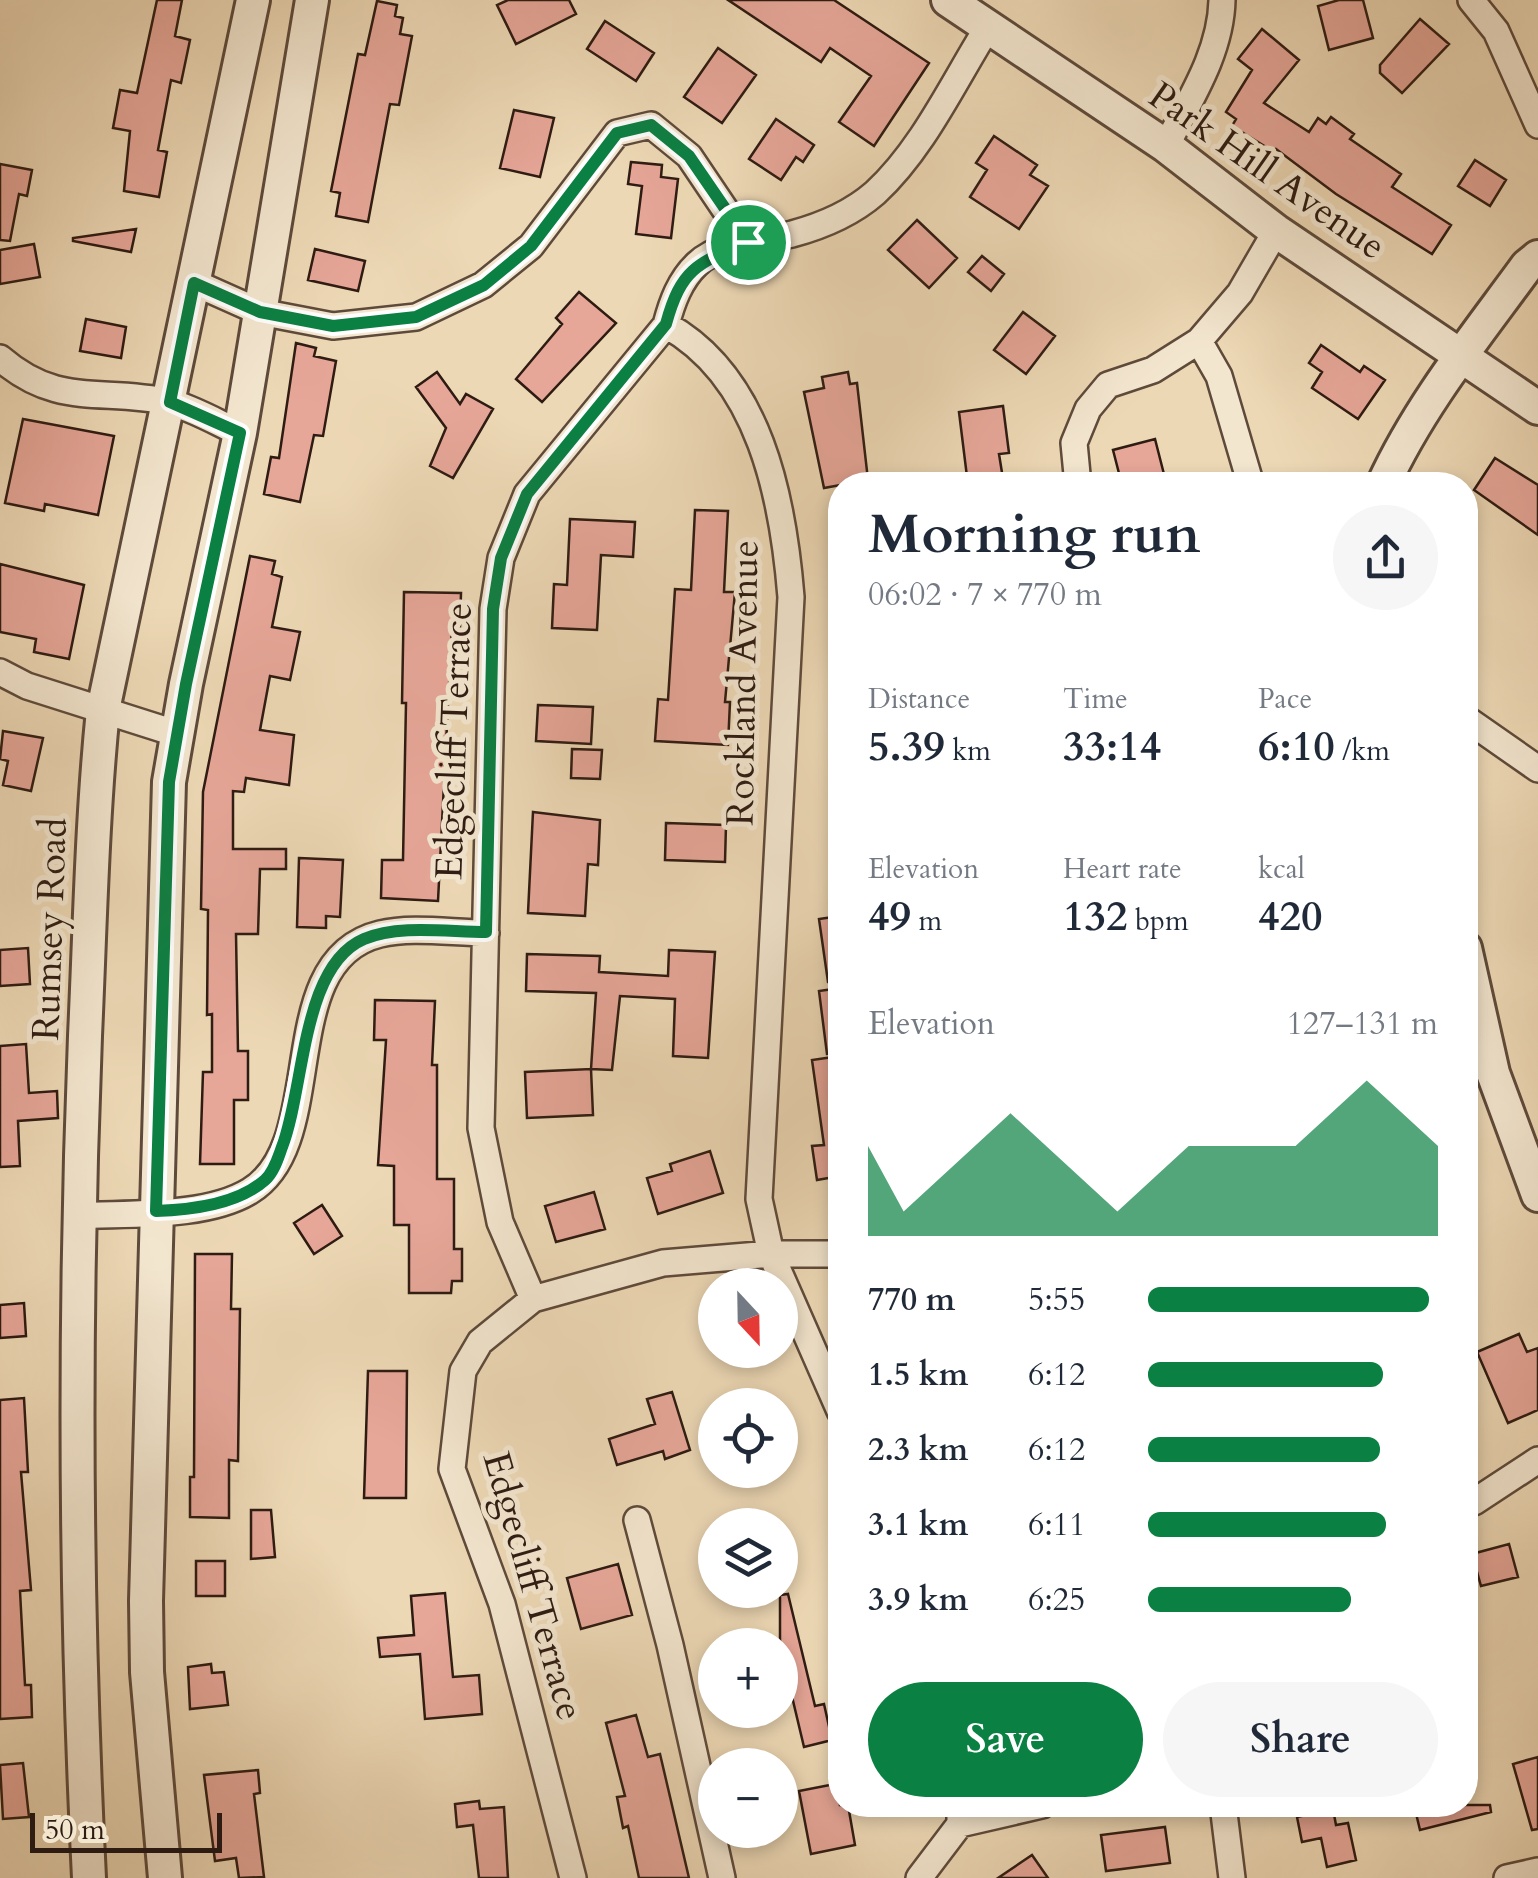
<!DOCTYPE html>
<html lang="en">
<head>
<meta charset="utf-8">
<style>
  body { margin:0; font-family:Cardo,serif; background:#f6f6f7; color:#1f2937; height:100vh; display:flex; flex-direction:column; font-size:38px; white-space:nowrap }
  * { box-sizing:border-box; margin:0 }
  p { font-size:32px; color:#747a83 }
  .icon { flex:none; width:55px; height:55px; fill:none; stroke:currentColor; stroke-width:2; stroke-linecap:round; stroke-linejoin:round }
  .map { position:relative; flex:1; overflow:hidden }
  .details { position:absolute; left:828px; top:472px; width:650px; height:1345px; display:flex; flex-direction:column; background:#fff; border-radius:40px; box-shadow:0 5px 15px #0003 }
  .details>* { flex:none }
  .needle { width:65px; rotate:158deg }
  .buttons { position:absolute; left:698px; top:1268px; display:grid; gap:20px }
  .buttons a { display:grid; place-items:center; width:100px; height:100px; border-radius:50%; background:#fff; box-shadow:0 5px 15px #0003; font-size:50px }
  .scale { position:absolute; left:30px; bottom:25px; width:192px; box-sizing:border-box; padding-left:10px; border:5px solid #2e1b12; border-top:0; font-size:28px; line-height:35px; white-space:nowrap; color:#2e1b12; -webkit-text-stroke:8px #f3e6cf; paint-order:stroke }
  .pin { position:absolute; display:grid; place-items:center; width:85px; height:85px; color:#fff; margin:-42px; border:5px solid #fff; border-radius:50%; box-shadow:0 2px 10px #0007 }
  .round { display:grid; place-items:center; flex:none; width:105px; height:105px; border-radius:52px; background:#f6f6f7 }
  .head { display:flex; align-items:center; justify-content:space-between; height:170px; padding:0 40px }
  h1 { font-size:55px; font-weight:600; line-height:75px }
  .stats { display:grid; grid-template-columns:repeat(3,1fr); gap:15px; height:170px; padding:10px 40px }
  .stats div { display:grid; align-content:center }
  .stats b { font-size:42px; font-weight:600 }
  .stats small { font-size:28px; font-weight:400 }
  .stats p { font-size:28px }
  .chart { height:280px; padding:20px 40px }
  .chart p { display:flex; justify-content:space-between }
  .chart svg { width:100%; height:180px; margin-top:10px; fill:#0b8043; opacity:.7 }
  .cta { display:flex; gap:20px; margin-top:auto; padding:20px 40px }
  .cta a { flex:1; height:115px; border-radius:60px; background:#0b8043; color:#fff; font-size:40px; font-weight:600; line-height:115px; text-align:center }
  .cta a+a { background:#f6f6f7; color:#1f2937 }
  ul { padding:0 40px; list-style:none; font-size:32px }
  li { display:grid; grid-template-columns:160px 120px 1fr; align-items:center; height:75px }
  li i { height:25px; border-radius:12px; background:#0b8043 }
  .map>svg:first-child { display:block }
</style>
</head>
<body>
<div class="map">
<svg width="1538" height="1878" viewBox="0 0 1538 1878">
  <rect width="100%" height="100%" fill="#edd8b5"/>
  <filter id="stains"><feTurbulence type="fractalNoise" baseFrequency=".002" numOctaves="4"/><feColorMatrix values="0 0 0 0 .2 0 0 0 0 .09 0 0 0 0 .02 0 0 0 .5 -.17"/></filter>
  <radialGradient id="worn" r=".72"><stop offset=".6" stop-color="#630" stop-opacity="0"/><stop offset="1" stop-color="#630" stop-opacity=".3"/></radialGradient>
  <path fill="#e6a698" stroke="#2e1b12" stroke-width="2.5" d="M157,0H182L175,36L190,40L181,83L171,80L158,150L167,152L159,197L124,191L130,131L113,128L120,90L137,93Z
    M508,0H569L576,14L516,44L497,5Z
    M728,0H834L929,63L874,146L839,122L871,76L830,48L821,62Z
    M1339,0H1363L1373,38L1329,50L1318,6Z
    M377,1L397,5L395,16L403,18L400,34L412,36L399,105L390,104L368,222L336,216L340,193L331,191L358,54L365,55Z
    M1420,19L1449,44L1402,93L1380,73V65Z
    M605,21L654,53L636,81L587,49Z
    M1262,29L1299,60L1264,103L1309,132L1318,118L1326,124L1331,117L1354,134L1350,139L1401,174L1392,187L1451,225L1432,254L1336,194L1276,149L1274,152L1232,126L1236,119L1226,112L1252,70L1238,59Z
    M718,48L756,75L722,123L684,97Z
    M514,110L554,118L540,177L500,168Z
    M776,119L814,145L803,162L796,157L781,180L749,159Z
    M994,136L1037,165L1030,175L1048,186L1019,229L970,197L987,170L976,163Z
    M1475,160L1506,180L1490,206L1458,186Z
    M631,162L662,165L661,177L678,179L671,238L636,234L642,186L628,184Z
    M0,164L32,170L27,196L19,194L10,241L0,240Z
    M917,220L957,258L929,288L888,250Z
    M136,229L131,252L73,241V238Z
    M34,244L40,277L0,284V250Z
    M315,249L365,261L358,291L308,280Z
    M982,256L1004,274L991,291L968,272Z
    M579,292L616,323L542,402L516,379L562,324L556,318Z
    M1023,312L1055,336L1026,374L994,350Z
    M86,319L126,327L121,358L80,351Z
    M296,343L316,348L314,356L336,361L323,436L314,435L300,502L264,494L271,457L279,458Z
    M1321,345L1360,372L1364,366L1385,380L1358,419L1312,388L1322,372L1309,363Z
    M437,372L460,404L466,394L493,409L453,478L430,466L446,428L416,387Z
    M848,372L850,384L857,383L868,480L824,488L804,392L824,388L822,377Z
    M1003,406L1009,453L999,454L1004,485H968L959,412Z
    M23,419L114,436L98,515L45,504L44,511L5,503Z
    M1155,439L1166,482L1122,485L1113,450Z
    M1495,458L1538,485V535L1474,490Z
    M695,510L728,511L724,592H735L725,702H730L728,745L655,741L658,699L668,700L675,589L691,590Z
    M570,519L635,522L633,557L601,555L597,630L552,628L554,584L567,585Z
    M250,556L275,561L272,574L282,577L272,627L300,632L290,680L270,676L260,730L294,735L289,785L246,778L244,792L233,791V849H286V869H260L258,934H236L238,1051H248V1100H234V1164H200L203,1072H212V1014L207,1015L208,910L201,909L203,792Z
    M0,564L84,585L69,659L34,652L36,639L0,632Z
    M404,592L461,593L460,627H452L438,901L381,898L382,860H403L406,703H402Z
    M538,705L593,707L591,744L536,741Z
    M3,731L43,738L31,791L3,785L8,761L0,759Z
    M572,749L602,750L600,779L571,778Z
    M533,812L600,820L598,865L588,864L585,916L528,913Z
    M666,823L726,825L725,862L665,860Z
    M299,858L343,860L340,917L326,916V928L297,927Z
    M840,916V981L828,982L819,919Z
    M28,948L30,984L0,986V950Z
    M669,950L715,952L708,1058L673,1056L675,999L620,996L612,1070L591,1069L596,993L526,991L527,954L600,956L599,972L668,976Z
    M840,988V1053L827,1054L819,991Z
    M375,1000L435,1001L432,1065H437V1179H454V1249H462V1281H452L451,1293H409V1225H394V1166L378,1165L386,1040H374Z
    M26,1044L29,1093L57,1091L58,1118L18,1121L20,1166L0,1167V1046Z
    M840,1056V1176L817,1180L812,1146L824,1145L812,1060Z
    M591,1069L593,1115L527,1118L525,1072Z
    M710,1151L723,1193L658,1214L647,1178L672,1171L670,1164Z
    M594,1192L605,1229L556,1242L545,1206Z
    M322,1205L342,1236L314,1254L294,1223Z
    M195,1254H232L231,1309H240L238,1461L229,1460V1518L190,1517V1477H194Z
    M24,1303L26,1336L0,1338V1305Z
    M1519,1334L1527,1352L1538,1348V1410L1508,1423L1477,1352Z
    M368,1371H407L406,1498H364Z
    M672,1392L690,1450L665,1459L663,1451L617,1465L609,1439L655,1424L647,1399Z
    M24,1398L28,1472H21L31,1590L20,1591L25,1685H31L32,1717L0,1719V1400Z
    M251,1510H271L275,1557L251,1559Z
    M1509,1544L1518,1577L1481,1586L1472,1554Z
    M196,1561H225V1596H196Z
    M618,1564L632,1615L581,1629L567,1578Z
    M445,1593L453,1677L479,1675L482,1714L425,1719L420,1654L380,1657L378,1638L414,1635L411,1596Z
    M788,1594L815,1706L824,1704L832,1740L804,1747L789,1684L780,1686V1595Z
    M211,1664L212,1673L224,1672L228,1705L190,1709L188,1667Z
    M636,1715L648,1757L660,1754L689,1878H639L628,1826L623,1828L617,1797L625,1796L606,1723Z
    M1538,1757V1829L1532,1830L1513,1764Z
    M23,1763L29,1817L3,1819L0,1765Z
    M258,1770L260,1793L254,1794L264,1877L239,1878L236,1858L215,1861L204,1775Z
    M840,1783V1805H848L855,1845L811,1854L799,1791Z
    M479,1801L480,1809L504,1807L508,1878H479L473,1825L457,1827L455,1804Z
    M1414,1805H1490L1491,1812L1420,1830Z
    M1333,1809L1336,1825L1348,1823L1356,1860L1327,1867L1321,1838L1302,1842L1297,1817Z
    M1165,1827L1170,1863L1106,1871L1101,1835Z
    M1032,1855L1048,1878H998Z"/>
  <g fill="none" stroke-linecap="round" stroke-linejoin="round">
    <g stroke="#5e4a3b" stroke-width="30">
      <path id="minor" d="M1471,0L1496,31L1538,125
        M1166,146C1189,101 1221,53 1222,0
        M195,283L260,312L333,326L416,317L483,285L531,246L617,133L651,125L689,156L747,242
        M666,325C760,377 783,498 791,597L759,1199L771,1254L840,1411
        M1199,341L1219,376L1251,485
        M0,358C59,409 102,387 169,402C193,408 218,423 240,433
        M1078,485L1074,443L1088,409L1108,385L1153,370L1199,341L1240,293L1276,231
        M0,672L27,686L178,734
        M1465,718L1538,769
        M78,1216C128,1213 206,1218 250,1191C331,1142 272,960 380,934C411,926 453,933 486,933
        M533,1299L500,1222L481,1128L493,609L501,558L527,494L666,325C672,302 680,280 697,264C720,242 763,241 792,234C822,226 852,213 875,193C923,149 954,81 988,27
        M1465,1503L1474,1502L1538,1460
        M637,1520L670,1645L722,1878
        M1223,1805L1232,1878
        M960,1824L1042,1805
        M573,1878L502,1604L452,1469L463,1371L480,1342L533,1299L663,1263L771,1254H840
        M919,1878L960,1824V1805
        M1507,1878L1538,1871"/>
    </g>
    <g stroke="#5e4a3b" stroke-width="38">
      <path id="tertiary" d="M948,0L1166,146L1276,231L1538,408
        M1383,485C1419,406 1476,336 1527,266L1538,257
        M1465,948L1493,1073L1538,1195
        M89,1878C75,1598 74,1316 85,1036C90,927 92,818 103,710L253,0
        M165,1878L147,1672L146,1601L169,782L186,684L240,433L312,0"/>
    </g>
    <use href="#minor" stroke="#f3e6cf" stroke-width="25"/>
    <use href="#tertiary" stroke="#f3e6cf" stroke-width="32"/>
  </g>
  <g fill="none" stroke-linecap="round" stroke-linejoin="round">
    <g stroke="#fff" stroke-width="20">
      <path id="route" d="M651,125L689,156L748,242C697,263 681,269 666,324L527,494L501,558L493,609L486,932C448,932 399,924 364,939C301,966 305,1088 282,1147C278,1158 274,1172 265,1180C237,1205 191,1210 156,1211L169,782L186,684L240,433L170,402L194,283L260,312L333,326L416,317L484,285L531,246L617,133Z"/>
    </g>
    <use href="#route" stroke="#0b8043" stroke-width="12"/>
  </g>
  <g text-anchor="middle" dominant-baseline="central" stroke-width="10" stroke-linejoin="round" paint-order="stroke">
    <g font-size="38" fill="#2e1b12" stroke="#f3e6cf">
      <text transform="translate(1267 171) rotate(35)">Park Hill Avenue</text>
      <text transform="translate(743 683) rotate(-89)">Rockland Avenue</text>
      <text transform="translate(454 741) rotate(-88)">Edgecliff Terrace</text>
      <text transform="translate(50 929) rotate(-88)">Rumsey Road</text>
      <text transform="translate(533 1586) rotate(74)">Edgecliff Terrace</text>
    </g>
  </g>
  <rect width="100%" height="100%" filter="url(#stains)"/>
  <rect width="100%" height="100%" fill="url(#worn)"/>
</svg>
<div class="buttons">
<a><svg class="needle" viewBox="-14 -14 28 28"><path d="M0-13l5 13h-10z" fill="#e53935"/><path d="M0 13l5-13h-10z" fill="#747a83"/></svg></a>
<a><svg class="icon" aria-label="locate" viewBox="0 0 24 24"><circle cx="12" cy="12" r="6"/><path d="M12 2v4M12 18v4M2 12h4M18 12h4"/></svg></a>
<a><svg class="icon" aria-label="layers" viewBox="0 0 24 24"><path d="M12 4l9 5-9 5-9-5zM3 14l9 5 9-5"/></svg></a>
<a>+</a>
<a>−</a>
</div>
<div class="scale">50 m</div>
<div class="pin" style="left:748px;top:242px;background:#1e9e55"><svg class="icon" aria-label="arrive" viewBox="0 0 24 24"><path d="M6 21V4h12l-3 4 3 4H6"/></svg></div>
<section class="details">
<div class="head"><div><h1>Morning run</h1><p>06:02 · 7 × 770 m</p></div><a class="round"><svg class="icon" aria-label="share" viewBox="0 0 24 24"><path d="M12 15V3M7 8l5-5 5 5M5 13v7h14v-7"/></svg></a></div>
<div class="stats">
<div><p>Distance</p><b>5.39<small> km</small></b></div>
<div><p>Time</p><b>33:14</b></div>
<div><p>Pace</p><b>6:10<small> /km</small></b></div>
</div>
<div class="stats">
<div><p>Elevation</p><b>49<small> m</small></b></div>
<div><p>Heart rate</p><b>132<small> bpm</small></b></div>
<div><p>kcal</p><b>420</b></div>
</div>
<div class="chart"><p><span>Elevation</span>127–131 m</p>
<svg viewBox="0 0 160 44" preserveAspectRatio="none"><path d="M0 44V22L10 38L20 30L30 22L40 14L50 22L60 30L70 38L80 30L90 22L100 22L110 22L120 22L130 14L140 6L150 14L160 22V44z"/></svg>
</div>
<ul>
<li><b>770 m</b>5:55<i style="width:97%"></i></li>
<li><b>1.5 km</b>6:12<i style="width:81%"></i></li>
<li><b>2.3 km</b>6:12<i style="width:80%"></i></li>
<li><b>3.1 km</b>6:11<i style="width:82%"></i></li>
<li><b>3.9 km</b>6:25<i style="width:70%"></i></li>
</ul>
<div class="cta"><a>Save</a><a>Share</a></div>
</section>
</div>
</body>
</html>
